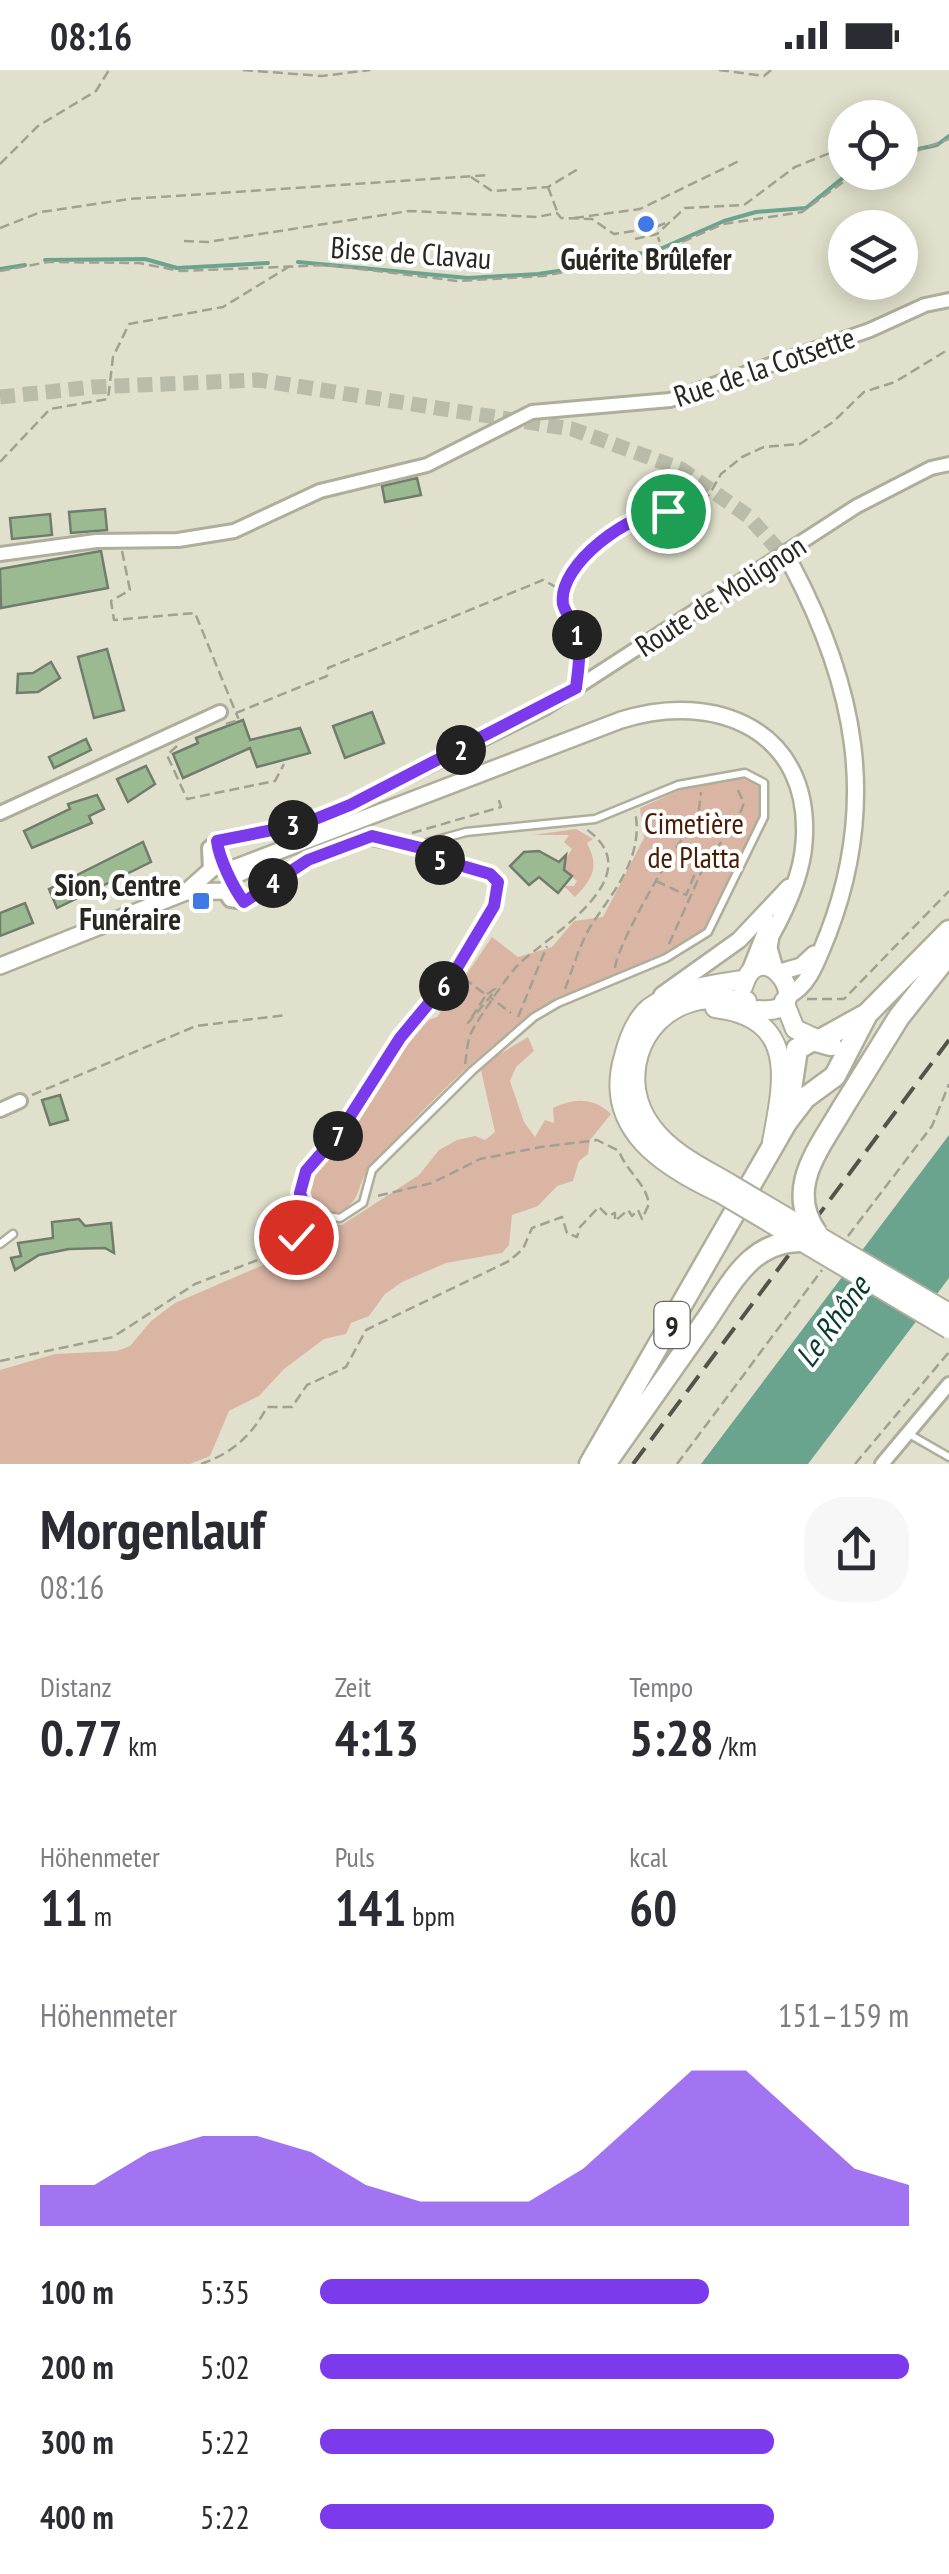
<!DOCTYPE html>
<html lang="de">
<head>
<meta charset="utf-8">
<style>
  body { margin:0; font-family:"PT Sans Narrow",sans-serif; background:#f7f7f7; color:#2b2b33; height:100vh; display:flex; flex-direction:column; font-size:38px; white-space:nowrap }
  * { box-sizing:border-box; margin:0 }
  p { font-size:32px; color:#7c7c81 }
  .icon { flex:none; width:55px; height:55px; fill:none; stroke:currentColor; stroke-width:2; stroke-linecap:round; stroke-linejoin:round }
  .map { position:relative; height:1394px; overflow:hidden }
  .drawer { display:flex; flex-direction:column; background:#fff; flex:1 }
  .drawer>* { flex:none }
  .tools { position:absolute; left:828px; top:30px; display:grid; gap:20px }
  .tools a { display:grid; place-items:center; width:90px; height:90px; border-radius:50%; background:#fff; box-shadow:0 5px 25px #0003; font-size:50px }
  .pin { position:absolute; display:grid; place-items:center; width:85px; height:85px; color:#fff; margin:-42px; border:5px solid #fff; border-radius:50%; box-shadow:0 2px 10px #0007 }
  .km { position:absolute; width:50px; height:50px; margin:-25px; border-radius:50%; background:#222; color:#fff; font-size:28px; line-height:50px; text-align:center }
  .round { display:grid; place-items:center; flex:none; width:105px; height:105px; border-radius:40px; background:#f7f7f7 }
  .head { display:flex; align-items:center; justify-content:space-between; height:170px; padding:0 40px }
  h1 { font-size:55px; font-weight:800; line-height:75px }
  .figures { display:grid; grid-template-columns:repeat(3,1fr); gap:15px; height:170px; padding:10px 40px }
  .figures div { display:grid; align-content:center }
  .figures b { font-size:50px; font-weight:800 }
  .figures small { font-size:28px; font-weight:400 }
  .figures p { font-size:28px }
  .chart { height:280px; padding:20px 40px }
  .chart p { display:flex; justify-content:space-between }
  .chart svg { width:100%; height:180px; margin-top:10px; fill:#7c3aed; opacity:.7 }
  ul { padding:0 40px; list-style:none; font-size:32px }
  li { display:grid; grid-template-columns:160px 120px 1fr; align-items:center; height:75px }
  li i { height:25px; border-radius:12px; background:#7c3aed }
  .status { display:flex; justify-content:space-between; align-items:center; height:70px; padding:0 50px; background:#fff; direction:ltr }
  .status svg { height:28px; fill:currentColor }
  .map>svg:first-child { display:block }
</style>
</head>
<body>
<div class="status"><b>08:16</b><svg viewBox="0 0 49 12"><path d="M0 12V9h3v3zM5 12V6h3v6zM10 12V3h3v9zM15 12V0h3v12zM26 1h20v11H26zM47 4h2v5h-2z"/></svg></div>
<div class="map">
<svg width="949" height="1394" viewBox="0 0 949 1394">
  <rect width="100%" height="100%" fill="#e0e0cc"/>
  <path fill="#dbb5a4" d="M739,708L759,713C760,719 765,729 764,735C763,745 718,844 710,854C677,897 575,913 528,948C471,989 419,1043 372,1095C353,1116 366,1132 332,1146L319,1141L307,1120C312,1094 333,1083 348,1063C372,1032 395,958 437,947L492,867L518,887L552,877L574,851L603,847L644,768L640,738L682,719Z
    M576,759L593,769L587,773C600,798 592,809 575,827L564,816H574L577,811L561,797L572,779L564,772L569,765H533Z
    M528,967L534,981L516,997L510,1011L524,1052L535,1067L545,1050L554,1053L553,1038C573,1028 594,1027 611,1044L590,1070L588,1084L579,1091L573,1111L557,1116L538,1136L512,1145L509,1175L502,1183L446,1193L402,1212L385,1224L369,1246L351,1253L346,1264L324,1269L284,1299L259,1326L229,1341L210,1386L190,1394H0V1300L55,1284L117,1281L130,1276L151,1251L175,1233L263,1195L326,1154L342,1155L419,1105L439,1080L457,1070L475,1066L485,1070L495,1062L480,996Z"/>
  <path fill="#6aa38e" d="M949,1065V1208L808,1394H701Z"/>
  <g fill="none" stroke-linecap="round" stroke-linejoin="round">
    <path stroke="#6aa38e" stroke-width="4" d="M900,83L937,75L949,66
      M45,190L145,189L177,198L268,193
      M298,192L468,208L538,204L579,198L619,184L651,183L724,151L756,142L806,138L850,102
      M0,199L25,195"/>
  </g>
  <path fill="#9bba91" stroke="#707c6d" stroke-width="2.5" d="M417,408L421,425L385,432L382,416Z
    M105,439L107,460L71,463L69,442Z
    M50,444L52,465L12,469L10,448Z
    M101,481L108,518L1,538L0,499Z
    M107,579L124,640L94,648L78,587Z
    M51,592L60,608L38,622L17,623L18,604L33,603Z
    M372,642L384,673L345,688L333,656Z
    M243,650L250,670L300,658L310,683L257,697L250,678L183,708L173,684L198,673L196,668Z
    M86,669L91,680L54,698L49,687Z
    M146,696L155,714L128,732L117,709Z
    M97,725L104,739L89,746L92,753L32,778L24,761L70,739L68,734Z
    M143,772L151,792L57,838L49,819Z
    M539,781L559,792L566,785L564,800L572,806L558,823L539,807L529,815L510,796L524,782Z
    M25,833L33,853L0,866V843Z
    M60,1025L68,1050L50,1055L42,1030Z
    M79,1149L85,1156L111,1153L114,1183L105,1178L69,1179L39,1185L15,1200L11,1188L21,1186L18,1173L53,1168L52,1152Z"/>
  <g fill="none" stroke-linecap="round" stroke-linejoin="round">
    <path stroke="#bba" stroke-width="15" stroke-dasharray="15 8" stroke-linecap="butt" d="M0,327L93,317L258,310L572,359L681,399L748,446L791,494"/>
    <g stroke="#aeae9b" stroke-width="11">
      <path id="service" d="M745,703L764,713V747L708,862L666,888L558,933L534,947L473,1000L372,1100L363,1133L340,1148L314,1144L301,1123C302,1097 323,1084 338,1066C356,1044 366,1015 382,992C410,952 502,859 499,812L476,798L428,787L423,774L466,762L595,749L678,715Z
        M0,1174L13,1164
        M909,1364L949,1387"/>
    </g>
    <g stroke="#aeae9b" stroke-width="18">
      <path id="minor" d="M0,484L96,471L178,470L234,461L320,421L427,395L532,342L670,330L870,260L925,235L949,230
        M0,743L220,642
        M210,799L209,778L220,769L303,754L350,735L545,638L857,436L931,398L949,394
        M224,821L230,830L244,832L308,790L366,767L421,778
        M0,1040L20,1031
        M882,1394L949,1314"/>
    </g>
    <g stroke="#aeae9b" stroke-width="20">
      <path id="tertiary" d="M229,800L621,650C715,620 813,660 804,773C802,804 786,839 771,866L769,878L775,899
        M232,807L271,788
        M0,896L186,822L214,797H226L232,812L224,821L186,822
        M780,902L801,896L814,884
        M748,906L769,853
        M662,925L739,870L789,817
        M787,926C810,917 819,885 828,864C879,732 855,615 791,494"/>
    </g>
    <g stroke="#aeae9b" stroke-width="22">
      <path id="secondary" d="M743,917C761,856 824,946 759,940
        M784,931L795,959L819,970
        M715,938C799,948 783,1013 772,1072
        M727,1112C701,1097 670,1082 652,1057C618,1013 638,947 692,932C710,927 729,929 747,931
        M720,1123C664,1097 602,1059 624,986C628,970 636,949 649,938C676,918 713,915 746,909"/>
    </g>
    <g stroke="#aeae9b" stroke-width="25">
      <path id="primary" d="M820,970L867,944L949,861
        M842,1039L899,947L949,884
        M787,1046L797,979L813,970L831,975
        M590,1394L786,1053L805,1028L835,1006L867,944
        M605,1394L705,1252"/>
    </g>
    <path stroke="#a1a191" stroke-width="2.5" stroke-dasharray="10 5" stroke-linecap="butt" d="M243,0L322,6L370,0
      M719,0L764,6L771,0
      M900,87L949,69
      M0,94L38,56L96,21L109,0
      M471,107L492,121L548,117L578,99
      M548,117L557,141
      M574,148L640,139L739,91
      M656,157L668,152
      M0,158L41,142L129,129L490,105
      M635,169L657,164L685,138L744,135L795,97L845,77
      M184,171L208,172L409,141L537,147L557,143L561,148L592,149L614,164L634,161
      M653,183L661,176L658,167
      M0,201L48,192L139,193L180,201L328,195L458,211L543,206L648,187L723,154L802,142L857,102
      M0,392L50,339L108,329L113,287L129,254L223,237L290,196
      M122,481L130,520L111,531L114,550L195,543L236,643L327,606L328,598L543,510L558,518V530
      M577,601L578,569L564,527L570,506L594,476L652,443L690,438L709,425L721,404L742,387L764,377L800,374L833,352L864,322L895,312L949,279
      M226,654L239,650L236,643
      M177,676L167,685L187,729L275,711L284,694
      M412,763L501,737L498,727
      M710,789L732,788
      M656,811L686,825L697,799H701
      M669,874L705,794L737,751L744,733L736,716
      M615,898C617,874 679,766 698,749L701,722
      M464,908L486,925L468,953L490,927L511,943
      M565,919C573,898 580,873 592,854C616,818 644,786 635,741
      M487,924L495,919L490,927
      M807,929H844L949,821
      M518,947L547,876
      M465,994C467,984 467,972 471,963C476,952 511,900 520,893C551,864 653,806 586,759
      M32,1025L196,956L286,945
      M848,1166L932,1056L949,1014
      M0,1291L113,1267L195,1214L268,1186L297,1167L309,1150
      M201,1394C233,1383 252,1365 267,1337H292L307,1315L346,1297L366,1260L509,1191L523,1179L532,1158L562,1147L567,1163L577,1167L580,1157L599,1137L608,1146L615,1143V1151L628,1140L632,1146L638,1140L642,1149L649,1134C645,1111 627,1103 619,1081L597,1070L541,1077L480,1089L432,1113L373,1127
      M677,1394L822,1200
      M855,1394L949,1282"/>
    <use href="#service" stroke="#fff" stroke-width="6"/>
    <use href="#minor" stroke="#fff" stroke-width="12"/>
    <use href="#tertiary" stroke="#fff" stroke-width="15"/>
    <use href="#secondary" stroke="#fff" stroke-width="18"/>
    <use href="#primary" stroke="#fff" stroke-width="20"/>
    <path stroke="#535349" stroke-width="4" stroke-dasharray="20 10" stroke-linecap="butt" d="M633,1394L949,970"/>
    <g stroke="#aeae9b" stroke-width="22" stroke-linecap="butt">
      <path id="secondary-bridge" d="M727,1112L949,1243
        M720,1123L949,1259"/>
    </g>
    <g stroke="#aeae9b" stroke-width="25" stroke-linecap="butt">
      <path id="primary-bridge" d="M817,1164C784,1119 819,1079 842,1039
        M705,1252C732,1213 750,1170 804,1171"/>
    </g>
    <use href="#secondary-bridge" stroke="#fff" stroke-width="18"/>
    <use href="#primary-bridge" stroke="#fff" stroke-width="20"/>
  </g>
  <g fill="none" stroke-linecap="round" stroke-linejoin="round">
    <g stroke="#fff" stroke-width="20">
      <path id="route" d="M296,1167L309,1148L300,1123L306,1101L340,1062L400,968L454,903L494,836L498,812L490,804L428,786L421,778L372,766L308,790L244,832C234,819 219,789 217,771L303,754L350,735L576,618C578,600 582,580 576,563C574,553 565,543 563,534C557,494 633,440 668,441"/>
    </g>
    <use href="#route" stroke="#7c3aed" stroke-width="12"/>
  </g>
  <g fill="#4078e8" stroke="#fff" stroke-width="4">
    <circle cx="646" cy="154" r="10"/>
    <rect x="191" y="821" width="20" height="20" rx="5"/>
  </g>
  <g text-anchor="middle" dominant-baseline="central" stroke-width="8" stroke-linejoin="round" paint-order="stroke">
    <rect fill="#fff" stroke="#686863" stroke-width="2.5" x="654.5" y="1232" width="35" height="46" rx="8"/>
    <g font-size="28" font-weight="bold" fill="#282820">
      <text x="672" y="1255">9</text>
    </g>
    <g font-size="30" fill="#282820" stroke="#fff">
      <text transform="translate(411 182) rotate(4)">Bisse de Clavau</text>
      <text transform="translate(764 296) rotate(-19)">Rue de la Cotsette</text>
      <text transform="translate(720 525) rotate(-33)">Route de Molignon</text>
    </g>
    <g font-size="30" font-weight="bold" fill="#282820" stroke="#fff">
      <text x="646" y="188">Guérite Brûlefer</text>
      <text x="181" y="814" text-anchor="end">Sion, Centre<tspan x="181" dy="34">Funéraire</tspan></text>
    </g>
    <g font-size="30" fill="#481b03" stroke="#fff">
      <text x="694" y="752">Cimetière<tspan x="694" dy="34">de Platta</tspan></text>
    </g>
    <g font-size="32" font-style="italic" fill="#093c2e" stroke="#fff">
      <text transform="translate(832 1251) rotate(-54)">Le Rhône</text>
    </g>
  </g>
</svg>
<div class="tools">
<a><svg class="icon" aria-label="locate" viewBox="0 0 24 24"><circle cx="12" cy="12" r="6"/><path d="M12 2v4M12 18v4M2 12h4M18 12h4"/></svg></a>
<a><svg class="icon" aria-label="layers" viewBox="0 0 24 24"><path d="M12 4l9 5-9 5-9-5zM3 14l9 5 9-5"/></svg></a>
</div>
<div class="pin" style="left:668px;top:441px;background:#1e9e55"><svg class="icon" aria-label="arrive" viewBox="0 0 24 24"><path d="M6 21V4h12l-3 4 3 4H6"/></svg></div>
<div class="pin" style="left:296px;top:1167px;background:#d93025"><svg class="icon" aria-label="check" viewBox="0 0 24 24"><path d="M5 12l5 5 9-10"/></svg></div>
<b class="km" style="left:577px;top:565px">1</b>
<b class="km" style="left:461px;top:680px">2</b>
<b class="km" style="left:293px;top:755px">3</b>
<b class="km" style="left:273px;top:813px">4</b>
<b class="km" style="left:440px;top:790px">5</b>
<b class="km" style="left:444px;top:916px">6</b>
<b class="km" style="left:338px;top:1066px">7</b>
</div>
<section class="drawer">
<div class="head"><div><h1>Morgenlauf</h1><p>08:16</p></div><a class="round"><svg class="icon" aria-label="share" viewBox="0 0 24 24"><path d="M12 15V3M7 8l5-5 5 5M5 13v7h14v-7"/></svg></a></div>
<div class="figures">
<div><p>Distanz</p><b>0.77<small> km</small></b></div>
<div><p>Zeit</p><b>4:13</b></div>
<div><p>Tempo</p><b>5:28<small> /km</small></b></div>
</div>
<div class="figures">
<div><p>Höhenmeter</p><b>11<small> m</small></b></div>
<div><p>Puls</p><b>141<small> bpm</small></b></div>
<div><p>kcal</p><b>60</b></div>
</div>
<div class="chart"><p><span>Höhenmeter</span>151–159 m</p>
<svg viewBox="0 0 160 44" preserveAspectRatio="none"><path d="M0 44V34L10 34L20 26L30 22L40 22L50 26L60 34L70 38L80 38L90 38L100 30L110 18L120 6L130 6L140 18L150 30L160 34V44z"/></svg>
</div>
<ul>
<li><b>100 m</b>5:35<i style="width:66%"></i></li>
<li><b>200 m</b>5:02<i style="width:100%"></i></li>
<li><b>300 m</b>5:22<i style="width:77%"></i></li>
<li><b>400 m</b>5:22<i style="width:77%"></i></li>
</ul>
</section>
</body>
</html>
